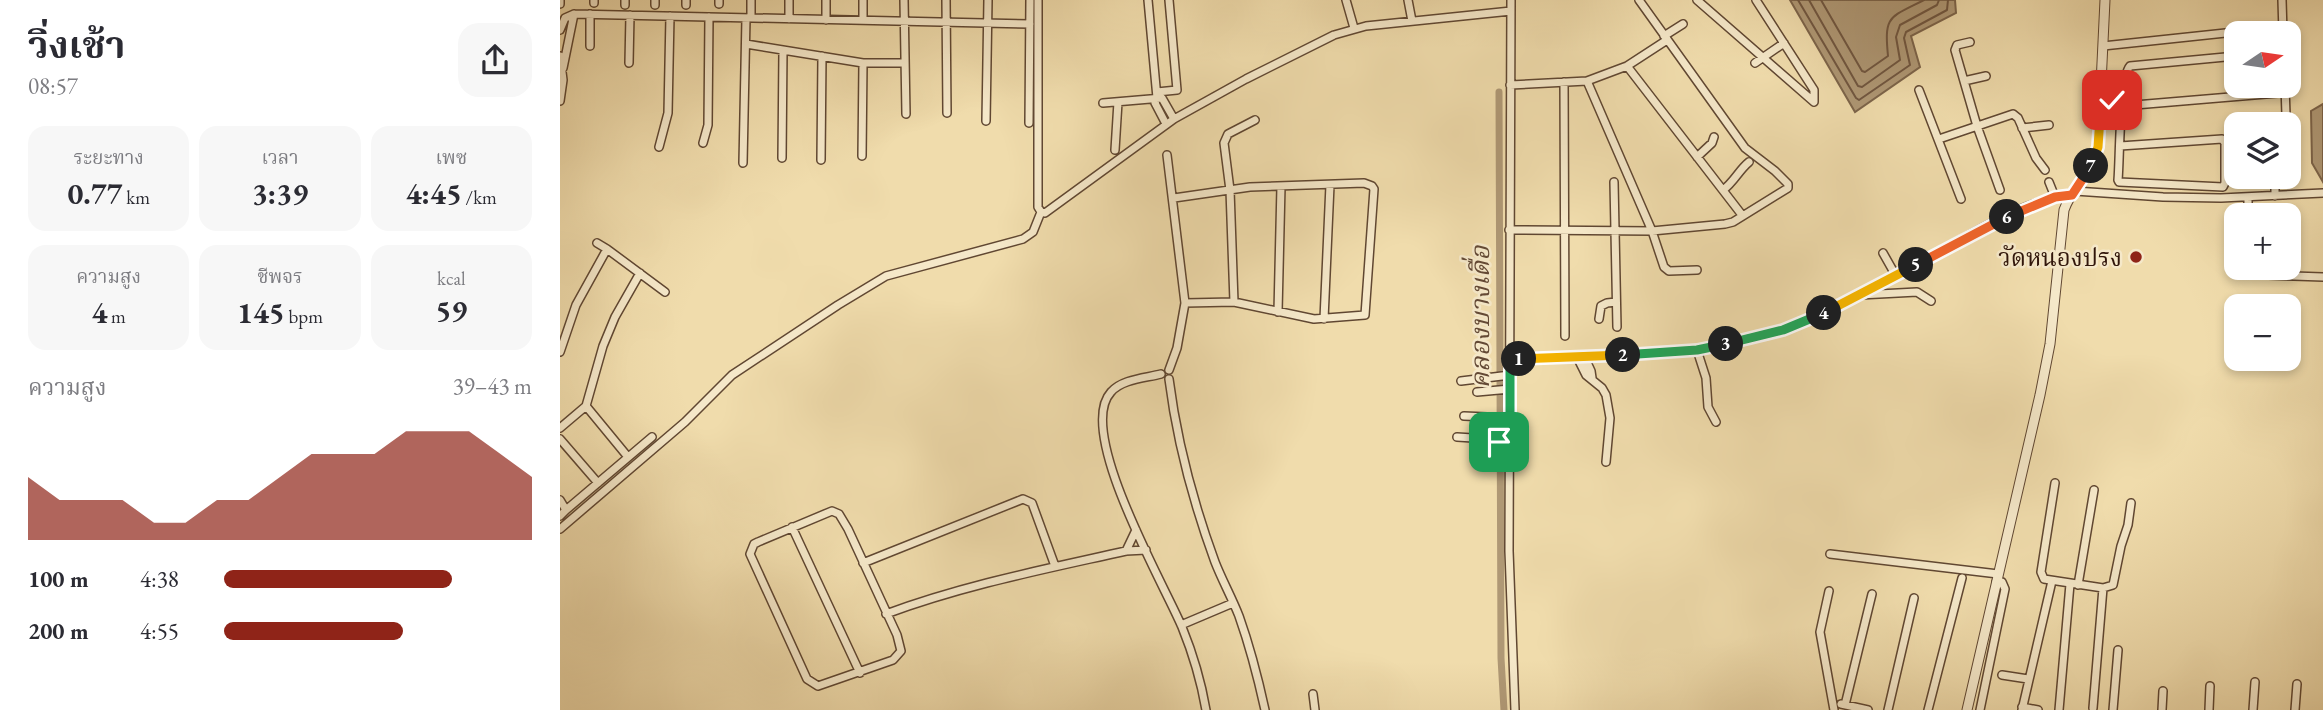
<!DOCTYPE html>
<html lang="th">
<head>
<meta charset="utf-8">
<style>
  body { margin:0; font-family:"EB Garamond","Noto Serif Thai",serif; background:#f7f7f7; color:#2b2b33; height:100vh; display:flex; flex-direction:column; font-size:26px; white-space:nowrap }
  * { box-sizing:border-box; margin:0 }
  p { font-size:23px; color:#7c7c81 }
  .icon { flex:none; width:38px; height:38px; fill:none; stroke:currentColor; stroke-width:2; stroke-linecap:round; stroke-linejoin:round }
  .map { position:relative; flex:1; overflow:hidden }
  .sheet { display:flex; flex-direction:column; background:#fff; width:560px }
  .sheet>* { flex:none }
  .needle { width:46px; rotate:77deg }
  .tools { position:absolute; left:1664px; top:21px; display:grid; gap:14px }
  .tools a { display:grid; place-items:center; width:77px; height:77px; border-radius:14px; background:#fff; box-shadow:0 4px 10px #0003; font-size:35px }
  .pin { position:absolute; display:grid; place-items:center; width:60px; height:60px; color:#fff; margin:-30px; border-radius:14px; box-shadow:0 4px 10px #0006 }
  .km { position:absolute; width:35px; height:35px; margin:-18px; border-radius:50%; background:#222; color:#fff; font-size:19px; line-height:35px; text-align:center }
  .round { display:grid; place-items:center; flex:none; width:74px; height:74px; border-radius:21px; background:#f7f7f7 }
  .overview { display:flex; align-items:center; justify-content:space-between; height:119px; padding:0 28px }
  h1 { font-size:38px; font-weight:700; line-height:52px }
  .metrics { display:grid; grid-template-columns:repeat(3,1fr); gap:10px; height:119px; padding:7px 28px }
  .metrics div { display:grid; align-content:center; border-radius:18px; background:#f7f7f7; text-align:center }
  .metrics b { font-size:30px; font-weight:700 }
  .metrics small { font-size:19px; font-weight:400 }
  .metrics p { font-size:19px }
  .chart { height:196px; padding:14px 28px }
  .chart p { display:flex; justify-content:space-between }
  .chart svg { width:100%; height:126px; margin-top:7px; fill:#8f2418; opacity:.7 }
  ul { padding:0 28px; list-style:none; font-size:23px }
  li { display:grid; grid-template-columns:112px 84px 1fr; align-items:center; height:52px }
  li i { height:18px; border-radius:9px; background:#8f2418 }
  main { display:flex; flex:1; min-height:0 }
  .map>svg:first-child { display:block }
</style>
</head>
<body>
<main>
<section class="sheet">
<div class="overview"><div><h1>วิ่งเช้า</h1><p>08:57</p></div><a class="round"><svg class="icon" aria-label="share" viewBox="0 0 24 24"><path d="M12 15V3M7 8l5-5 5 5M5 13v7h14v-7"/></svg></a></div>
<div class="metrics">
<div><p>ระยะทาง</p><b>0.77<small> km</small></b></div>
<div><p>เวลา</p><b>3:39</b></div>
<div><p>เพซ</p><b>4:45<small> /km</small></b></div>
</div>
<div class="metrics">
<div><p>ความสูง</p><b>4<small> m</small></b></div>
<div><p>ชีพจร</p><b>145<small> bpm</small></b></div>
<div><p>kcal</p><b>59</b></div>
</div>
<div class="chart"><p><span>ความสูง</span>39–43 m</p>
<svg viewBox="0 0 160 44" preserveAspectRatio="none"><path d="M0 44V22L10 30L20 30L30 30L40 38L50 38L60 30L70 30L80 22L90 14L100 14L110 14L120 6L130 6L140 6L150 14L160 22V44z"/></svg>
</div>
<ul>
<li><b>100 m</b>4:38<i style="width:74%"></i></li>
<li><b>200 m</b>4:55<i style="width:58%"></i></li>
</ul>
</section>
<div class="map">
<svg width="1763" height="710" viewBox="0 0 1763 710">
  <rect width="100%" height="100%" fill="#f0dcac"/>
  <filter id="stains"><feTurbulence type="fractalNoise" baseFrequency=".00286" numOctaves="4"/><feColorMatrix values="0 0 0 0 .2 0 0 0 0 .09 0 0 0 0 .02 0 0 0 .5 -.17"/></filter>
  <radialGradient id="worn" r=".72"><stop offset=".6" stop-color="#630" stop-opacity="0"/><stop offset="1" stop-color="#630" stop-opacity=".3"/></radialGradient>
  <path fill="#af9875" stroke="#7c644a" stroke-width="2" d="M1230,0H1395L1396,13L1351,36L1360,67L1295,112Z
    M1763,104V182L1752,163L1751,111Z"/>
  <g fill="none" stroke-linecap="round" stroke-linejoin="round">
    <path stroke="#705640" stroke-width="2" d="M1238,0L1296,98L1299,100L1350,65L1344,38L1346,32L1387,10L1388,0
      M1249,0L1298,86L1302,87L1340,60L1336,37L1340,25L1377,5L1379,0
      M1261,0L1302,71L1305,72L1328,56C1324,15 1329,18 1364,0"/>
    <path stroke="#af9875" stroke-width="7" d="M939,92L941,658L944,710"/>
    <g stroke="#604732" stroke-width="10">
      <path id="minor" d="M0,0V4
        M34,0V3
        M65,0V5
        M95,0V5
        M126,0V5
        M159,0V4
        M344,0L346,114
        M386,0L387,113
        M478,0V207L481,212L485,213L614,119L686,79L774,35L806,26L951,11
        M588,0L597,98L595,103L606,124
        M786,0L794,28
        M848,0L852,21
        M951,0L949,551L955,710
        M1137,0L1254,102V90L1196,0
        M1722,0L1723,33
        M191,18V0
        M229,19V0
        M266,20V0
        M303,20V0
        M0,30L5,18L14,14L470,24
        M1104,36L1123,24
        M1410,42L1397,45L1395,50L1417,126L1440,190
        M186,44L303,63H344
        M30,46V14
        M1543,46L1722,27
        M0,56L3,80L0,101
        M1675,56L1676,74
        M69,63L70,15
        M1195,63L1224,43
        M1067,66L1182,215
        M3,68L14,14
        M1027,81L1092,231L1104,267L1109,271L1137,270
        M1404,81L1426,76
        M1004,82L1005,336
        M950,85L1027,81L1067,66L1107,40
        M1359,90L1401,199
        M597,92L617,90L609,0
        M1541,101L1563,100
        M543,103L602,98L614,119
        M1563,106L1718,93
        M1540,111L1562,110
        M426,121L428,0
        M469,123L470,0
        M1720,124L1726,115L1725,86
        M1462,128L1489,125
        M1379,139L1453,114L1458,118L1476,158L1485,170
        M143,143L148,125L149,17
        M1560,146L1662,139L1665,143V183L1663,187L1559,182L1558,180C1560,159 1559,79 1570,66L1676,56
        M99,147L108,113L110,16
        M555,150L558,102
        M607,155L625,303L617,348L609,370
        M302,156L303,63
        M1137,157L1152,143L1154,137
        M222,158L223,50
        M261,160L262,56
        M183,163L186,18
        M1715,177V196
        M1054,182L1057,327
        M1489,182L1495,197
        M1163,190C1174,182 1179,170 1189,162
        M1515,191L1603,197L1661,198L1763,193
        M614,198L690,187L804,183L812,186L814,189L805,315L754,319L674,302L625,303
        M1688,215V197
        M949,230L1092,231L1165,224L1173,222L1228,188V184L1215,171L1185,148L1079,0
        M37,243L47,249
        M1323,253L1336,276
        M1681,274L1763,277
        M1300,295L1357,292L1371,301
        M674,302L670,190L664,143L668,134L695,120
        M718,312L721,186
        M764,319L770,185
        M1039,319L1041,306L1047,303L1056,302
        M1137,350L1146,378L1148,407L1156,422
        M0,352L16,305L47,249L105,292
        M1024,356L1031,371L1032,378
        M1017,357L1026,375L1042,388L1046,395L1050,418L1046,462
        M950,360C1050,355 1156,360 1249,320C1299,298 1347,270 1395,243C1431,223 1471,199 1512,195
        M601,374C586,378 562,379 551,392C515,431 604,584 622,627C633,654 641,681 646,710
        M609,379C617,442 633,502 655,562C662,580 672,598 679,616C690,647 698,678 705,710
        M901,381L950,375
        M917,392L950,389
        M26,406L68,457
        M904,416L950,418
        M0,428L26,406L43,346L55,317L80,273
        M897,437L929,439L950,444
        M0,439L38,483
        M1495,483L1481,572L1484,579L1543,588L1553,585L1561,546L1568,525L1571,503
        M0,500L6,510L0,516
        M6,510L92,437
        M272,511L279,514L288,529L337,635L341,651L333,660L258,686L247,679L190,554L194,544L198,542Z
        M232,527L300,673
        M0,529L125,422L172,375L278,305L326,276L463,239L473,232L481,212
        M566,551L576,530
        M1270,554L1438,574
        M303,563L463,499L472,503L495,566
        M1518,585L1534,490
        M1269,591L1260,632L1274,710
        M326,614C404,585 486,569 566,551L586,550
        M621,625L673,603
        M1442,675L1468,679
        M753,694L755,710
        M1281,704L1308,710
        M1285,705L1312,594
        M1462,707L1478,710
        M1533,708L1543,588
        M1328,710L1354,598
        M1368,710L1402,578
        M1420,710L1445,589L1442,582H1436
        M1462,710L1492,581
        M1499,710L1510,584
        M1553,710L1558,650
        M1602,710L1603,691
        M1649,710L1650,686
        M1693,710L1695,682
        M1735,710L1737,684"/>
    </g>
    <g stroke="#604732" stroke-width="11">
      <path id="tertiary" d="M1407,710L1480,395L1490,344L1504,210C1512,187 1532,171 1538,147L1545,0"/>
    </g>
    <use href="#minor" stroke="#f5e8c9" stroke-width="7"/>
    <use href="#tertiary" stroke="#f5e8c9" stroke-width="9"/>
  </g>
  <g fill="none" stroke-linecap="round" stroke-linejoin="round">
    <g stroke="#fff" stroke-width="14">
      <path id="split-1" d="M939,442L950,443V360L959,359"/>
    </g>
    <g stroke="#fff" stroke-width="14">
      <path id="split-2" d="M959,359L1063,355"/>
    </g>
    <g stroke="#fff" stroke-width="14">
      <path id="split-3" d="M1063,355L1137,350L1166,344"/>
    </g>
    <g stroke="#fff" stroke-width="14">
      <path id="split-4" d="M1166,344L1223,330L1264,313"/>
    </g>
    <g stroke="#fff" stroke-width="14">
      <path id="split-5" d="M1264,313L1356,265"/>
    </g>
    <g stroke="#fff" stroke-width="14">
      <path id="split-6" d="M1356,265L1447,217"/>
    </g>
    <g stroke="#fff" stroke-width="14">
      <path id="split-7" d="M1447,217L1495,197L1512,195L1531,166"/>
    </g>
    <g stroke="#fff" stroke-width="14">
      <path id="split-8" d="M1531,166L1538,147L1541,102L1552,100"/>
    </g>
    <use href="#split-1" stroke="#22a559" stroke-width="9"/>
    <use href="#split-2" stroke="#f5b400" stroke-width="9"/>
    <use href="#split-3" stroke="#22a559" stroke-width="9"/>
    <use href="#split-4" stroke="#22a559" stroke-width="9"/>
    <use href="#split-5" stroke="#f5b400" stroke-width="9"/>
    <use href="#split-6" stroke="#f0652b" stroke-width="9"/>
    <use href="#split-7" stroke="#f0652b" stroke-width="9"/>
    <use href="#split-8" stroke="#f5b400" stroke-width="9"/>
  </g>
  <circle fill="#8f2418" stroke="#f5e8c9" stroke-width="2.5" cx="1576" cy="257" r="7"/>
  <g text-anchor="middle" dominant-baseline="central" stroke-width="5" stroke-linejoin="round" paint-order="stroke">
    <g font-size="24" fill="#30150a" stroke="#f5e8c9" text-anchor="end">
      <text x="1562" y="257">วัดหนองปรง</text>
    </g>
    <g font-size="26" font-style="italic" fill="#634935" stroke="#f5e8c9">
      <text transform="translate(920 317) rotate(-90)">คลองบางเดื่อ</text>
    </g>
  </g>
  <rect width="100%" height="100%" filter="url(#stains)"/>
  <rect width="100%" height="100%" fill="url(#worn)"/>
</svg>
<div class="tools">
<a><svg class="needle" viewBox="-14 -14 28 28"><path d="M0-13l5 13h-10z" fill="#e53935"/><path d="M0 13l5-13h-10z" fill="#7c7c81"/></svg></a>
<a><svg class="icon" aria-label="layers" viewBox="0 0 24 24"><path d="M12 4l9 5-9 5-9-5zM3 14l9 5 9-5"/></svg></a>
<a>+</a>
<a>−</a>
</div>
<div class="pin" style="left:939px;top:442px;background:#1e9e55"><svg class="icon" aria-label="arrive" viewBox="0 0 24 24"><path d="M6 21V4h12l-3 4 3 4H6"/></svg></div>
<div class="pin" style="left:1552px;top:100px;background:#d93025"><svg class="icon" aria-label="check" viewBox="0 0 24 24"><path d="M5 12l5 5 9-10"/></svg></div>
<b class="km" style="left:959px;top:359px">1</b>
<b class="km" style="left:1063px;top:355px">2</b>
<b class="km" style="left:1166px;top:344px">3</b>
<b class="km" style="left:1264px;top:313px">4</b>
<b class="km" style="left:1356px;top:265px">5</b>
<b class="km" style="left:1447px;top:217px">6</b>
<b class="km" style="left:1531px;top:166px">7</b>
</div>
</main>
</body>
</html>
